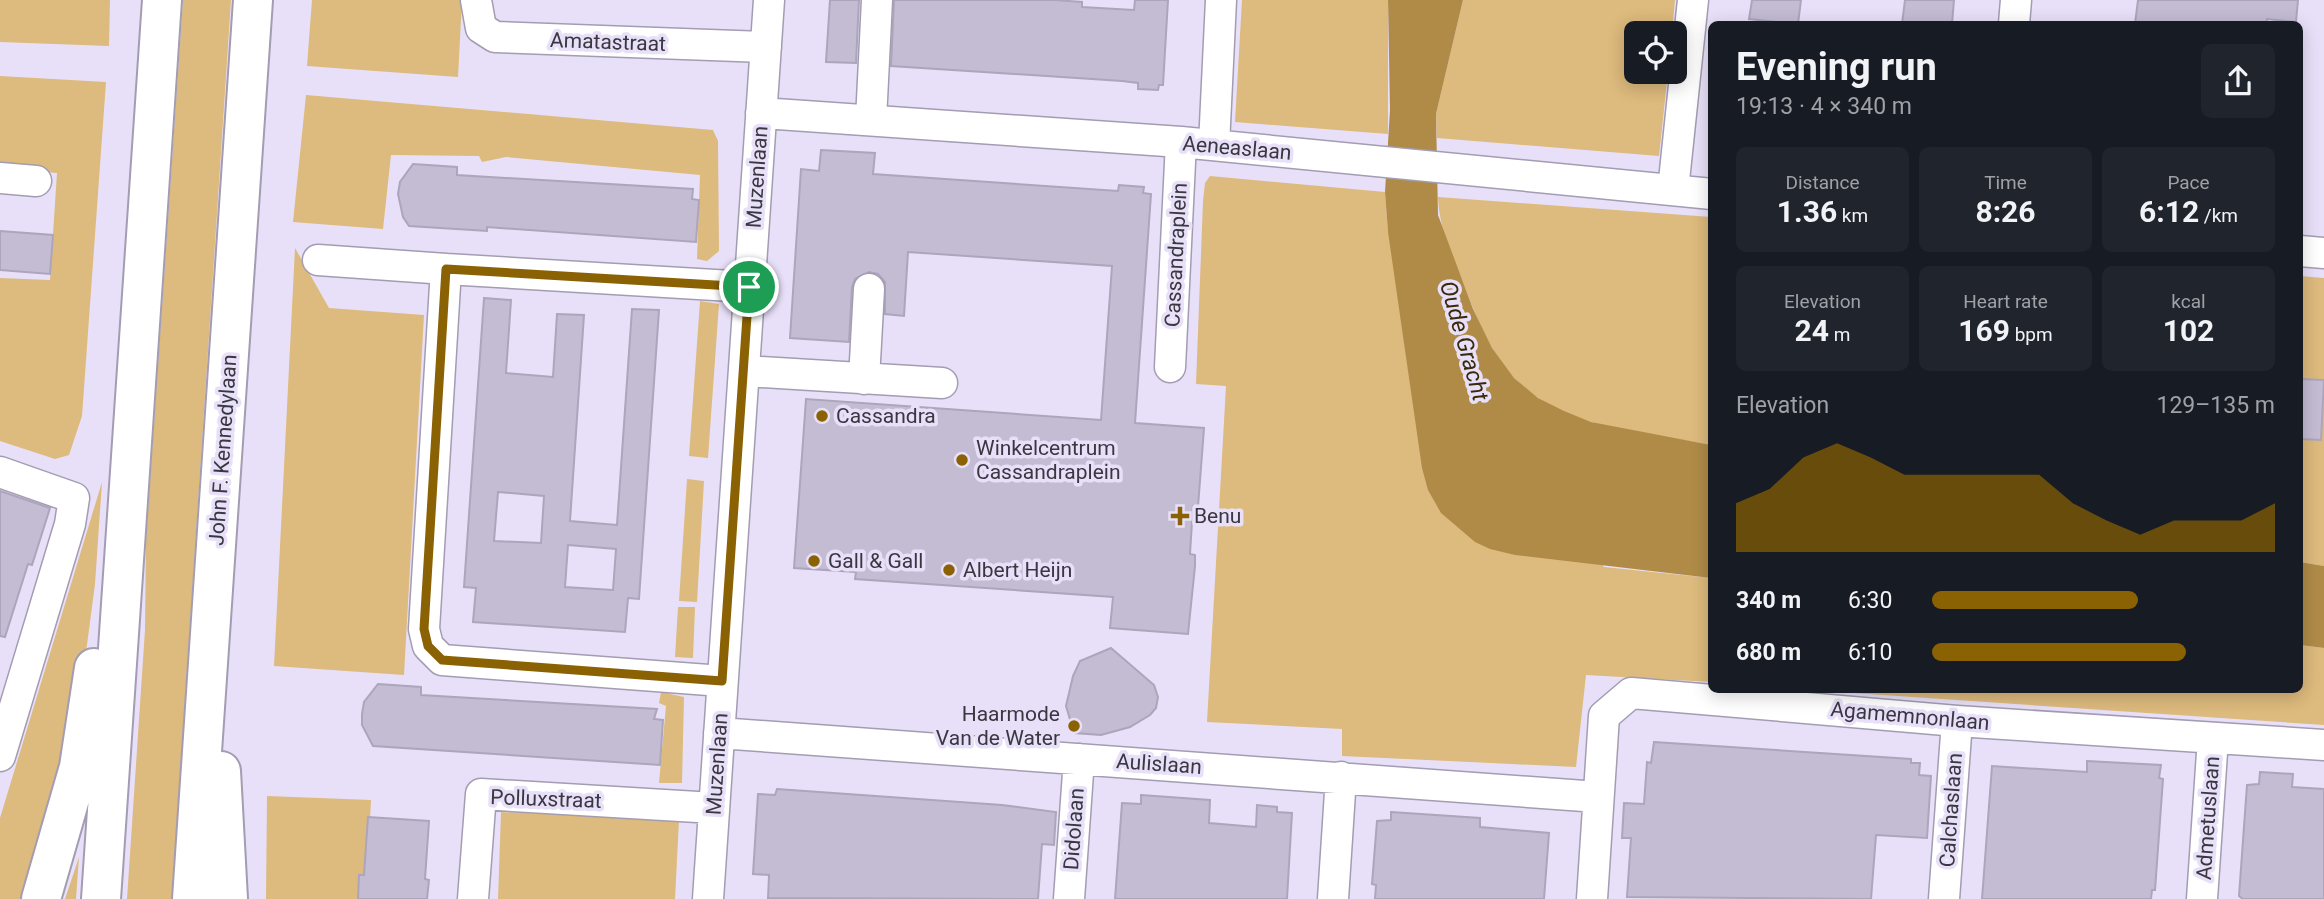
<!DOCTYPE html>
<html lang="en">
<head>
<meta charset="utf-8">
<style>
  body { margin:0; font-family:Roboto,sans-serif; background:#20242c; color:#f1f3f6; height:100vh; display:flex; flex-direction:column; font-size:26px; white-space:nowrap }
  * { box-sizing:border-box; margin:0 }
  p { font-size:23px; color:#9ea1a6 }
  .icon { flex:none; width:38px; height:38px; fill:none; stroke:currentColor; stroke-width:2; stroke-linecap:round; stroke-linejoin:round }
  .map { position:relative; flex:1; overflow:hidden }
  .sheet { position:absolute; left:1708px; top:21px; width:595px; height:672px; display:flex; flex-direction:column; background:#171b24; border-radius:10px; box-shadow:0 4px 18px #0003 }
  .sheet>* { flex:none }
  .controls { position:absolute; left:1624px; top:21px; display:grid; gap:14px }
  .controls a { display:grid; place-items:center; width:63px; height:63px; border-radius:10px; background:#171b24; box-shadow:0 4px 18px #0003; font-size:35px }
  .pin { position:absolute; display:grid; place-items:center; width:60px; height:60px; color:#fff; margin:-30px; border:4px solid #fff; border-radius:50%; box-shadow:0 2px 7px #0007 }
  .round { display:grid; place-items:center; flex:none; width:74px; height:74px; border-radius:10px; background:#20242c }
  .summary { display:flex; align-items:center; justify-content:space-between; height:119px; padding:0 28px }
  h1 { font-size:38px; font-weight:700; line-height:52px }
  .figures { display:grid; grid-template-columns:repeat(3,1fr); gap:10px; height:119px; padding:7px 28px }
  .figures div { display:grid; align-content:center; border-radius:10px; background:#20242c; text-align:center }
  .figures b { font-size:30px; font-weight:700 }
  .figures small { font-size:19px; font-weight:400 }
  .figures p { font-size:19px }
  .chart { height:196px; padding:14px 28px }
  .chart p { display:flex; justify-content:space-between }
  .chart svg { width:100%; height:126px; margin-top:7px; fill:#8b6203; opacity:.7 }
  ul { padding:0 28px; list-style:none; font-size:23px }
  li { display:grid; grid-template-columns:112px 84px 1fr; align-items:center; height:52px }
  li i { height:18px; border-radius:9px; background:#8b6203 }
  .map>svg:first-child { display:block }
</style>
</head>
<body>
<div class="map">
<svg width="2324" height="899" viewBox="0 0 2324 899">
  <rect width="100%" height="100%" fill="#e8e0f8"/>
  <path fill="#ddba7d" d="M0,0H110L109,46L0,42Z
    M183,0H231L172,899H127L145,630L146,540Z
    M312,0H462L458,77L307,66Z
    M1242,0H1388V134L1235,122Z
    M1463,0H1675L1672,33H1636V72H1668L1659,156L1437,138L1436,114Z
    M0,76L106,82L82,416L69,455L55,459L0,441V278L50,280L57,173L0,168Z
    M306,95L713,130L718,141L719,251L707,261L697,259L700,175L506,157L482,162L479,156L391,155L383,229L293,222Z
    M1210,176L1385,192L1388,232L1604,567L1711,578V682L1586,675L1576,767L1342,756V729L1207,722L1226,386L1196,384L1203,201L1205,183Z
    M1438,197L1711,217V445C1647,433 1561,429 1513,377C1490,352 1477,319 1465,288C1453,259 1439,229 1438,197Z
    M295,248L329,308L424,315L404,675L274,666Z
    M2300,276L2324,278V566L2300,562Z
    M700,301L719,304L708,458L689,456Z
    M687,479L704,481L697,602L679,601Z
    M102,482L95,584L83,675L33,899H0V818Z
    M678,607H695L693,658L675,657Z
    M2300,645L2324,648V725L1809,690H2300Z
    M661,692L684,697L682,783H659L666,706L659,703Z
    M267,796L371,800L366,899H266Z
    M501,812L679,820L675,899H498Z
    M79,857L76,899H65Z"/>
  <path fill="#b08b48" d="M1388,0H1463L1436,114L1438,215L1473,309L1492,348L1514,378L1538,398L1564,411L1591,422L1711,445V578L1515,555L1490,549L1475,542L1441,513L1428,490L1422,468L1388,232L1385,192L1390,110Z
    M2300,562L2324,566V648L2300,645Z"/>
  <path fill="#c3bcd3" stroke="#aca5bb" stroke-width="2" fill-rule="evenodd" d="M830,0H859L856,63L826,62Z
    M894,0H1055L1082,2V7L1134,10L1135,0H1168L1163,85H1159L1158,90L1138,89V83L1122,81L891,66Z
    M1752,0H1801L1798,24L1749,19Z
    M1905,0H1954L1952,24H1902Z
    M2138,0H2298L2296,22L2267,19L2266,24L2173,22L2135,24Z
    M821,150L875,153L873,174L1118,191L1119,185L1144,187L1143,193L1151,194L1135,423L1204,428L1198,507L1193,506L1190,554L1195,555V566L1188,634L1110,628L1113,597L855,579L856,572L794,568L806,399L1101,420L1112,266L908,252L904,316L885,314V282L878,274L869,272L855,279L852,287L849,342L790,338L801,169L819,171Z
    M413,164L457,167V175L693,189L692,199L699,200L696,242L487,227V231L409,226L403,217L398,194L400,182Z
    M0,231L53,235L50,274L0,270Z
    M484,298L511,300L506,373L553,377L557,314L584,315L570,521L617,525L632,309L659,310L639,599L628,598L625,632L473,622L476,588L464,587ZM498,492L544,496L541,543L494,541ZM568,545L616,549L613,590L565,587Z
    M2300,379L2324,380L2321,440L2300,439Z
    M0,491L50,508L32,565L28,564L5,637L0,636Z
    M1111,648L1154,685L1158,697L1156,708L1150,715L1130,727L1101,735L1074,733L1066,706L1073,676L1080,661Z
    M378,684L421,687V695L657,709L654,719L663,720L660,765L373,746L362,725V714L364,702Z
    M1654,742L1911,759V763H1920L1919,775L1931,776L1927,838L1876,835L1871,899L1627,897L1631,838H1622L1624,803L1644,804L1647,762L1651,763Z
    M2087,761L2161,765L2159,778L2163,779L2155,890H2152L2151,899H1982L1992,766L2087,772Z
    M2260,772L2293,774L2292,787L2324,789V899H2243L2239,896L2247,785L2259,784Z
    M777,789L1002,805L1056,812L1054,845L1042,844L1038,899L768,898L769,875L753,874L758,794L775,795Z
    M1141,795L1210,800L1209,823L1256,827L1257,805L1277,807V812L1292,813L1287,899H1115L1122,803L1141,804Z
    M1391,812L1480,818V827L1549,833L1544,899H1375L1376,885L1372,884L1377,821L1391,820Z
    M368,817L429,821L425,879L429,880L427,899H358L359,875H364Z"/>
  <g fill="none" stroke-linecap="round" stroke-linejoin="round">
    <g stroke="#a39cb2" stroke-width="33">
      <path id="minor" d="M476,0L481,28L495,37L766,47
        M2014,24L2016,0
        M761,113L1181,142L1712,194
        M871,120L877,0
        M1214,145L1221,0
        M0,178L36,181
        M1673,190L1693,0
        M2300,251L2324,253
        M318,260L446,269
        M1170,367L1181,142
        M744,371L942,383
        M864,379L869,289
        M0,472L74,498L70,524L0,756
        M722,681L442,660L428,646L424,629L446,269L749,287
        M719,733L1598,797
        M473,899L481,794L714,808
        M708,899L769,0
        M1069,899L1079,759
        M1333,899L1341,777
        M1592,899L1604,716L1631,693L1957,721L2324,745
        M1944,899L1957,721
        M2202,899L2213,738"/>
    </g>
    <g stroke="#a39cb2" stroke-width="42">
      <path id="major" d="M221,771L228,899
        M41,899L79,767L94,668
        M101,899L162,0
        M192,899L253,0"/>
    </g>
    <use href="#minor" stroke="#fff" stroke-width="30"/>
    <use href="#major" stroke="#fff" stroke-width="38"/>
  </g>
  <g fill="none" stroke-linecap="round" stroke-linejoin="round">
    <g stroke="#fff" stroke-width="14">
      <path id="route" d="M446,269L749,287L722,681L442,660L428,646L424,629Z"/>
    </g>
    <use href="#route" stroke="#8b6203" stroke-width="9"/>
  </g>
  <g fill="#8b6203" stroke="#e8e0f8" stroke-width="2.5">
    <circle cx="822" cy="416" r="7"/>
    <circle cx="962" cy="460" r="7"/>
    <path d="M1176.5 505.5h7v7h7v7h-7v7h-7v-7h-7v-7h7z"/>
    <circle cx="814" cy="561" r="7"/>
    <circle cx="949" cy="570" r="7"/>
    <circle cx="1074" cy="726" r="7"/>
  </g>
  <g text-anchor="middle" dominant-baseline="central" stroke-width="7" stroke-linejoin="round" paint-order="stroke">
    <g font-size="21" fill="#3a3740" stroke="#e8e0f8">
      <text transform="translate(608 42) rotate(2)">Amatastraat</text>
      <text transform="translate(1237 148) rotate(5)">Aeneaslaan</text>
      <text transform="translate(757 177) rotate(-86)">Muzenlaan</text>
      <text transform="translate(1176 255) rotate(-87)">Cassandraplein</text>
      <text transform="translate(223 450) rotate(-86)">John F. Kennedylaan</text>
      <text transform="translate(1910 716) rotate(5)">Agamemnonlaan</text>
      <text transform="translate(717 764) rotate(-86)">Muzenlaan</text>
      <text transform="translate(1159 764) rotate(4)">Aulislaan</text>
      <text transform="translate(546 799) rotate(2)">Polluxstraat</text>
      <text transform="translate(1951 810) rotate(-86)">Calchaslaan</text>
      <text transform="translate(2208 818) rotate(-86)">Admetuslaan</text>
      <text transform="translate(1074 829) rotate(-86)">Didolaan</text>
    </g>
    <g font-size="21" fill="#3a3740" stroke="#e8e0f8" text-anchor="start">
      <text x="836" y="416">Cassandra</text>
      <text x="976" y="448">Winkelcentrum<tspan x="976" dy="24">Cassandraplein</tspan></text>
      <text x="1194" y="516">Benu</text>
      <text x="828" y="561">Gall &amp; Gall</text>
      <text x="963" y="570">Albert Heijn</text>
      <text x="1060" y="714" text-anchor="end">Haarmode<tspan x="1060" dy="24">Van de Water</tspan></text>
    </g>
    <g font-size="23" font-style="italic" fill="#39290b" stroke="#e8e0f8">
      <text transform="translate(1464 341) rotate(74)">Oude Gracht</text>
    </g>
  </g>
</svg>
<div class="controls">
<a><svg class="icon" aria-label="locate" viewBox="0 0 24 24"><circle cx="12" cy="12" r="6"/><path d="M12 2v4M12 18v4M2 12h4M18 12h4"/></svg></a>
</div>
<div class="pin" style="left:749px;top:287px;background:#1e9e55"><svg class="icon" aria-label="arrive" viewBox="0 0 24 24"><path d="M6 21V4h12l-3 4 3 4H6"/></svg></div>
<section class="sheet">
<div class="summary"><div><h1>Evening run</h1><p>19:13 · 4 × 340 m</p></div><a class="round"><svg class="icon" aria-label="share" viewBox="0 0 24 24"><path d="M12 15V3M7 8l5-5 5 5M5 13v7h14v-7"/></svg></a></div>
<div class="figures">
<div><p>Distance</p><b>1.36<small> km</small></b></div>
<div><p>Time</p><b>8:26</b></div>
<div><p>Pace</p><b>6:12<small> /km</small></b></div>
</div>
<div class="figures">
<div><p>Elevation</p><b>24<small> m</small></b></div>
<div><p>Heart rate</p><b>169<small> bpm</small></b></div>
<div><p>kcal</p><b>102</b></div>
</div>
<div class="chart"><p><span>Elevation</span>129–135 m</p>
<svg viewBox="0 0 160 44" preserveAspectRatio="none"><path d="M0 44V27L10 22L20 11L30 6L40 11L50 17L60 17L70 17L80 17L90 17L100 27L110 33L120 38L130 33L140 33L150 33L160 27V44z"/></svg>
</div>
<ul>
<li><b>340 m</b>6:30<i style="width:60%"></i></li>
<li><b>680 m</b>6:10<i style="width:74%"></i></li>
</ul>
</section>
</div>
</body>
</html>
